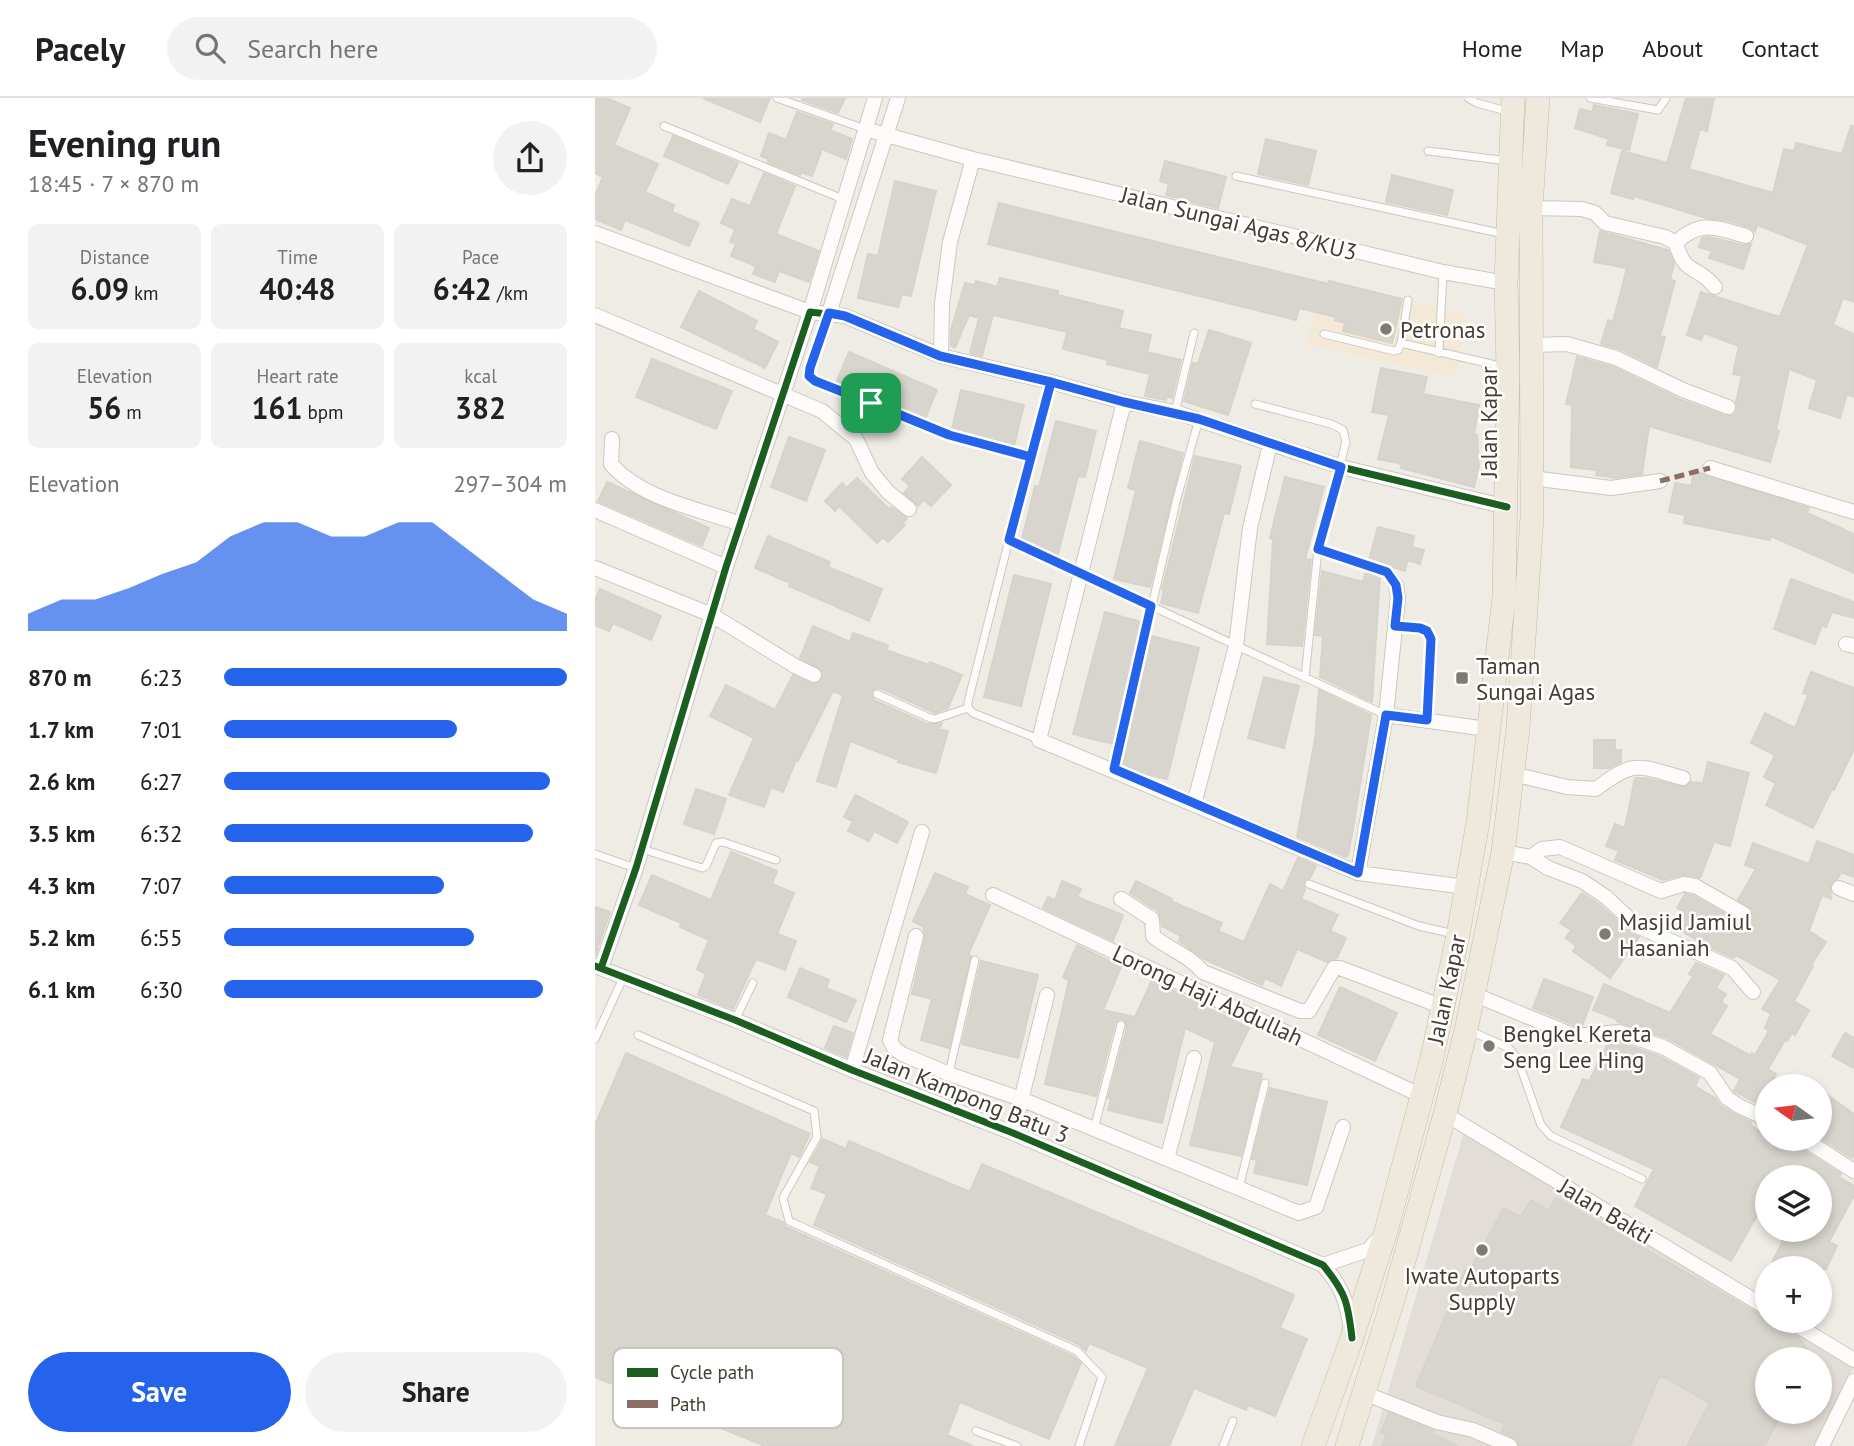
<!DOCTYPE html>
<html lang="en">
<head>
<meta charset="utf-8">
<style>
  body { margin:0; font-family:"PT Sans",sans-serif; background:#f2f2f2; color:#202124; height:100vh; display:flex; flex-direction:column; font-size:26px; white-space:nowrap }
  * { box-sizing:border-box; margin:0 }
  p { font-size:23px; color:#757577 }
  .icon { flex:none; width:38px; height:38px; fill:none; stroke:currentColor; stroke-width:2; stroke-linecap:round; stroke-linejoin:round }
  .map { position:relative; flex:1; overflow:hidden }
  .sheet { display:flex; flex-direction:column; background:#fff; width:595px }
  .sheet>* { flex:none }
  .needle { width:46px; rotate:284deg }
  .controls { position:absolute; left:1160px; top:976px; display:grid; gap:14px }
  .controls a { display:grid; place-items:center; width:77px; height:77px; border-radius:50%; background:#fff; box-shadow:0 4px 10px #0003; font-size:35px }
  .pin { position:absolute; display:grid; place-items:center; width:60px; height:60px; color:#fff; margin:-30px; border-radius:14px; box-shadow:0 4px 10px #0006 }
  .round { display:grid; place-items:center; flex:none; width:74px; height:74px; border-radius:37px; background:#f2f2f2 }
  .overview { display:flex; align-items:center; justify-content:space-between; height:119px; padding:0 28px }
  h1 { font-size:38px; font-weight:800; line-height:52px }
  .metrics { display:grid; grid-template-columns:repeat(3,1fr); gap:10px; height:119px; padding:7px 28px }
  .metrics div { display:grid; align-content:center; border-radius:10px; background:#f2f2f2; text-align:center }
  .metrics b { font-size:30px; font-weight:800 }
  .metrics small { font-size:19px; font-weight:400 }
  .metrics p { font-size:19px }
  .chart { height:196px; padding:14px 28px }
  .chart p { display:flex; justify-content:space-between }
  .chart svg { width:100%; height:126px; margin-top:7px; fill:#2563eb; opacity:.7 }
  .action { display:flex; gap:14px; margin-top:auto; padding:14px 28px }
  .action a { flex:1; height:80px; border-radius:42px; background:#2563eb; color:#fff; font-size:28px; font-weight:800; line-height:80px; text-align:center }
  .action a+a { background:#f2f2f2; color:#202124 }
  ul { padding:0 28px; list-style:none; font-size:23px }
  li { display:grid; grid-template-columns:112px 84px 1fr; align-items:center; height:52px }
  li i { height:18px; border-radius:9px; background:#2563eb }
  header { display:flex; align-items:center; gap:42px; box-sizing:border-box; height:98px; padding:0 35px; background:#fff; border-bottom:2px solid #e0e0e0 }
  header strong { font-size:33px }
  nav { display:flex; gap:38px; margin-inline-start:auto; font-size:24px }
  .search { width:490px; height:63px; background:#f2f2f2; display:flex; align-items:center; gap:18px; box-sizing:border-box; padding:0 24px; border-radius:38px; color:#757577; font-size:26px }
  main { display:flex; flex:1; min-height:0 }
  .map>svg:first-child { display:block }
</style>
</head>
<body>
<header>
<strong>Pacely</strong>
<div class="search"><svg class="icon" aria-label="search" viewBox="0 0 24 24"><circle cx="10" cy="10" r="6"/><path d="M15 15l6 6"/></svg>Search here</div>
<nav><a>Home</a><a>Map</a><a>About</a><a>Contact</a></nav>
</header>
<main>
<section class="sheet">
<div class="overview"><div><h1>Evening run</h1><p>18:45 · 7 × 870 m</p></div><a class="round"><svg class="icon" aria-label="share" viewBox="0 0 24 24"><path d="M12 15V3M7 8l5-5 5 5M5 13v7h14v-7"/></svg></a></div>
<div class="metrics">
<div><p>Distance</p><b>6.09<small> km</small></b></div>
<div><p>Time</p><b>40:48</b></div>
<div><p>Pace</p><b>6:42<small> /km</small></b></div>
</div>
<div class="metrics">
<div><p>Elevation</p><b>56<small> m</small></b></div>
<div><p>Heart rate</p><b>161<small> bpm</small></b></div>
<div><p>kcal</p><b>382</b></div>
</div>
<div class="chart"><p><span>Elevation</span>297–304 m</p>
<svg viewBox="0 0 160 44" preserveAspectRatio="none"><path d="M0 44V38L10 33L20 33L30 29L40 24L50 20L60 11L70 6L80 6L90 11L100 11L110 6L120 6L130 15L140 24L150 33L160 38V44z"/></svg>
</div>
<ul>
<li><b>870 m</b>6:23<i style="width:100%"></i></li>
<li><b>1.7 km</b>7:01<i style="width:68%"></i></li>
<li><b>2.6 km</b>6:27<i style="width:95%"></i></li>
<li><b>3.5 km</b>6:32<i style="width:90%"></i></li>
<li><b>4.3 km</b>7:07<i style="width:64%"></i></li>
<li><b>5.2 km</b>6:55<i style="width:73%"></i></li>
<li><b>6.1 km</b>6:30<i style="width:93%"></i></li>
</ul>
<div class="action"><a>Save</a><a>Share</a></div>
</section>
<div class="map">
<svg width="1259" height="1348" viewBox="0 0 1259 1348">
  <rect width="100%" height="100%" fill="#efece5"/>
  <path fill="#f4e9d6" d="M729,180L871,216L862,280L711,246Z"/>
  <path fill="#e2ddd6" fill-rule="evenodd" d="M869,1034L1172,1217V1223H1183L1259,1269L1220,1348H777ZM1172,1262H1225V1314H1172Z"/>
  <path fill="#d8d5ce" stroke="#d7d3cb" stroke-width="2" d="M0,0H11L35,10L19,47L63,66L50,94L79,107L77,114L104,125L94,148L30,122L26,132L0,121V98L8,79L0,75Z
    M108,0H175L165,24Z
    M208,0H250L243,15L207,2Z
    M1091,0H1119L1112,33L1105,31L1094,71L1178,95L1189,51L1199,53L1201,45L1247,56L1256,28H1259V204L1248,200L1238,227L1259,236V299L1252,296L1245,320L1214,310L1222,282L1194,271L1181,332L1184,333L1175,364L1054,328L1047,376L1021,380L1001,377L1002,372L976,369L977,307L971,306L982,259L1018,269L1084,301L1130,318L1139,317L1142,312L1141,304L1147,278L1138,276L1144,248L1109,235L1106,242L1092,237L1106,194L1185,219L1213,147L1162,127L1160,134L1154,129L1134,123L1111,120L1039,98L1038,101L1016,95L1027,53L1072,65Z
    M999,7L1043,16L1034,52L1012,47L1014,41L980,30L985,11L997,14Z
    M202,14L238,26L235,32L257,41L251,61L227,51L217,78L206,74L205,77L173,64V61L166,58L174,35L191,42Z
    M78,38L143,65L133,86L69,58Z
    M671,41L721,53L713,87L663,76Z
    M570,63L631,79L623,110L571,97L574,86L565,83Z
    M169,75L200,88L181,136L224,153L214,184L184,173L180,184L158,176L161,168L136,158L141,146L135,144L140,131L126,125L137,101L155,108Z
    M797,77L858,92L852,117L791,104Z
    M300,83L341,93L316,198L307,196L303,209L263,200L273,156L283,158Z
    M404,105L733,186L734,183L807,201L797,245L748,233L750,225L740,222L741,219L704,210L701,222L393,146Z
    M1005,133L1073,152L1079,165L1075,182L1080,183L1065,238L1070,239L1062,269L1025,251L1006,246L1013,222L1018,224L1032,170L999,164Z
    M1114,139L1148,147L1156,146L1148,171L1114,160L1117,153L1104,149L1107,140Z
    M405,180L463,193V197L528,213L524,230L556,237L552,254L586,262L577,300L572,298L571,302L550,298L555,276L512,266L513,262L468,251L472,234L398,217L387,258L375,255L384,220L374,217L360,250L356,248V232L370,185L379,187L381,183L402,189Z
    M104,193L162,223L158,231L183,244L170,270L86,229Z
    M614,232L656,245L633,317L589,303L598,265L603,266Z
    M254,254L342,292L330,321L241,285Z
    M57,261L137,293L121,331L41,299Z
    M786,270L832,279L828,296L884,307L879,336L882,337L884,368L879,389L806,370L807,366L783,361L794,317L777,314Z
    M366,292L429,307L419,348L357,331Z
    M461,323L501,333L490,379L483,378L463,456L427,441L440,388L444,389Z
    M194,339L230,352L211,403L176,389Z
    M545,343L588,355L555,489L519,481L541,392L533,390Z
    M600,358L646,368L634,416L629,415L603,515L566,505L569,493L567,492Z
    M327,359L356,387L336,408L329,402L323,408L309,395L315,388L307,381Z
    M1099,373L1214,410L1212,415L1259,436V475L1176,438L1175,442L1089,425L1090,417L1074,414L1080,385L1096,388Z
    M690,379L729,389L710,461L716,462L707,548L672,546L678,441L675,440Z
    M262,380L294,411L296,409L312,420L308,425L310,427L293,444L288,439L282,445L244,408L240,413L230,403L247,385L252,390Z
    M12,384L114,430L107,448L3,403Z
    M783,429L819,438L817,449L829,452L825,466L813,462L810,473L774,462Z
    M173,438L235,464L233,469L287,491L274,523L194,488L195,485L160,470Z
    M727,473L768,484L771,474L785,478L777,604L725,579L728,538L720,537Z
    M419,477L456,486L426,608L389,599Z
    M1196,481L1259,504V520L1237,514L1231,529L1227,527L1220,546L1179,531Z
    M5,491L66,518L56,542L18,525L14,533L0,527V502Z
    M510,514L546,524L518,646L478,636Z
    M218,528L255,544L258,535L293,547L291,552L334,567L335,564L367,577L353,610L340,615L285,590L279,591L276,594L279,602L332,626L347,625L344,631L353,633L341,675L303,664L304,662L255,643L241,689L222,683L248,597L238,593L203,663L201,662L188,694L176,689L169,709L134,697L159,640L115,618L131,587L180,612L198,577L216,586L225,584L229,577L226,571L205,560Z
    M556,538L604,550L572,681L548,675L527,666Z
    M1216,574L1259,590V651L1239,692L1237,691L1218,730L1171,707L1181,685L1169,679L1180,657L1156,645L1170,615L1200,630L1213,597L1208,595Z
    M669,579L704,588L689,650L653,640Z
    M724,592L776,617L758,731L753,757L751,759L702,739L720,641Z
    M999,642H1020V652H1026V664L1014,670H999Z
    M1113,664L1154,675L1135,748L1119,744L1105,780L1087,777L1068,782L1020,762L1024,753L1011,748L1020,726L1030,730L1040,680H1050L1090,689L1096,684L1108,685Z
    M101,691L131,701L119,736L89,726Z
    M260,697L313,724L302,745L279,733L274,743L253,733L258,723L249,719Z
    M1222,743L1259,757V779L1246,774L1243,780L1235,787L1236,801L1227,797L1214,833L1231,844L1216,867L1218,868L1199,903L1214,912L1200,937L1197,935L1192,943L1190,942L1173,971L1181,976L1165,1007L1139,993L1145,981L1072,940L1022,924L1023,922L998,912L1009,886L1075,915L1098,878L1094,876L1101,865L1129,877L1121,890L1131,896L1126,904L1132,908L1115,936L1156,958L1157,955L1160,957L1174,933L1170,930L1176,916L1167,911L1185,882L1141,857L1139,860L1111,848L1079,828L1088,813L1082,810L1090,796L1097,797L1144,824L1153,825L1158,820V812L1143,802L1161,771L1150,767L1158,745L1214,766Z
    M136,754L182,773L177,786L199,795L182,836L201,843L190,872L161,861L138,911L103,897L111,876L102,871L114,842L85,829L86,825L44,807L57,777L116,802Z
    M703,760L721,768L715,780L709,783L710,791L706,801L743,817L735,833L751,840L742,860L732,864L702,851L686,888L670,880L667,887L609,861L584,843L586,838L567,828L566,820L563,813L535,795L541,783L577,801L576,803L627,825L623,833L649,844L675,786L688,793Z
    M340,775L373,789L370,796L395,807L373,857L376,858L354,950L326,942L337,901L317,896L330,840L328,828L318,823Z
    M467,783L486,791L482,799L528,817L518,843L448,810L453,799L460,802Z
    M987,795L1005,807L1036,835L1044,839L1015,880L978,853L981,848L971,840L976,832L965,825Z
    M0,809L15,814L0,858Z
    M482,847L526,869L508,912L540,919L557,882L654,930L635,969L667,976L646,1058L595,1047L620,944L590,930L567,1025L513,1012L516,1001L513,1000L532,929L528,921H524L520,925L501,998L450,986L474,882L468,879Z
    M386,863L443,877L423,960L367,946Z
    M205,870L234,882L231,890L261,902L251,924L193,899Z
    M949,881L998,899L987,928H982L938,910Z
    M745,889L802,915L780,963L723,937Z
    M239,928L258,935L251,959L230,950Z
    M1250,935L1259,940V970L1237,958Z
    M1023,944L1064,958L1104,980L1100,988L1120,1000L1126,1008L1139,1016L1156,1024L1155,1027L1172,1038V1041H1199L1204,1049L1246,1076L1244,1079L1259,1088V1097L1234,1144L1242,1148L1231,1171H1174L1193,1132H1225V1080H1203L1189,1072L1184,1080H1172V1100L1136,1163L1040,1108L1059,1071L966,1029L988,981L994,983L1013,945Z
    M31,955L215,1036L204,1059L196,1055L170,1117L188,1124L191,1129L478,1258L486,1265L454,1341L365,1304L352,1337L378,1348H170L0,1279V1027Z
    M675,990L732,1004L712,1087L659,1075L662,1062L657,1061Z
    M1225,992L1259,1016V1057L1257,1060L1225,1040Z
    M228,1041L251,1051L254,1043L375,1094L387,1066L699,1197L685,1230L712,1241L680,1318L653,1307L651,1312L599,1290L574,1348H520L553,1270L494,1245L491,1253L485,1247L219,1127L232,1096L216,1090L225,1068L215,1064Z
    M961,1100L1203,1239L1221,1262H1172V1314H1188L1169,1348H1092L1115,1305L1065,1277L1035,1348H924L919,1340L907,1334L910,1326L821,1288L870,1172L874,1174L909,1110L926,1119L936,1102L953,1113Z
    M794,1315L839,1333L838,1336L863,1348H787L791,1337L786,1335Z"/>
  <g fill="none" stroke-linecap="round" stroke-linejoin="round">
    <g stroke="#cbc8c1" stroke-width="9">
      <path id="service" d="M182,0L270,31
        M873,0L882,5L915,14
        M995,0L1063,12L1071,0
        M69,28L248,101
        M833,53L913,63
        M641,78L909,136
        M234,215L214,270V277L220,283L354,337L436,359
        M729,236L799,253L803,252L806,245L909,269
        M806,245L813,202
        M844,255L848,174
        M660,306L736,326L748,332L751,344L723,451L710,580
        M580,314L599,235
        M414,442L791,617
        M723,451L792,474L801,487
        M800,529L825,530L832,533L836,541L832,622
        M282,596L335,620L340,621L373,610
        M443,641L378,615L373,610V604L440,339L456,284
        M519,671L582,400L604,321
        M47,751L107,770L111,768L121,745L128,744L181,762
        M0,756L40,770
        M714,786L824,828L859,836
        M140,922L158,885
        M873,932L914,950L923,962L946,1027L956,1038L1047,1081
        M43,937L219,1013L222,1039L188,1100L194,1123L482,1253L507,1279L484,1348
        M0,941L28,880
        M354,975L380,862
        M499,1031L526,927
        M644,1090L670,985
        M381,1333L422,1348
        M628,1348L638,1323"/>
    </g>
    <g stroke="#cbc8c1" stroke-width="16">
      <path id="minor" d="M270,31L378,61L848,174L911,185
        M936,110L987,111L1000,115L1010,125L1070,139L1081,145C1090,179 1102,166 1120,189
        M0,135L215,214L280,0
        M1081,145C1105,121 1122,130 1151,138
        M234,215L303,0
        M0,217L227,313L261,341L277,375L293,394L314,411
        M936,247L972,246L1021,260L1088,292L1133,309
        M346,258L347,206L355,144L378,61
        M529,304L444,642L763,775L871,789
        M17,341L16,366C46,401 104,411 146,426
        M1115,370L1259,414
        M937,380L1016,390L1065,383
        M0,412L131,469
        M0,470L117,517L200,568L219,577
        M1251,546L1259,548
        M791,617L892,631
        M918,676L972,689L1001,691C1040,661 1043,668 1088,680
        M599,706L641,548L655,430L675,346
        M908,754L936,759L953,770L987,783L1011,799L1042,828L1137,870L1158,894
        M936,759L947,751L965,749L1066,793L1089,786L1100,788L1149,816
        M763,775L791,617L803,500L801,487
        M1244,790L1259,796
        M398,797L827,998
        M526,801L557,821L558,838C575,852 594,857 608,874L705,913H714L739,870H745L848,909
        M321,838L295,942L299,950L307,956L354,976L426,1001L704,1115L721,1109L748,1029
        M0,868L140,922L257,972L418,1035L728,1167C747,1189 752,1203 756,1232
        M6,870L41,770L131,469L215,214L250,218L346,258L456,284L529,304L580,314L746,369L912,409
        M878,896L980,938L1024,934L1068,949L1115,975L1132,1000L1144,1008L1172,1021
        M257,972L327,734
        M850,1016L1172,1210
        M418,1035L452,897
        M1209,1041L1259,1073
        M572,1061L599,960
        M728,1167L773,1152L785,1139
        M1195,1223L1259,1262
        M769,1295L842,1324L878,1332L915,1348
        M1227,1348L1259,1283"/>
    </g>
    <g stroke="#c9bb9e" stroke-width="24">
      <path id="trunk" d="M718,1348L757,1240L791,1133L837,960L863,837L883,724L909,499L913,270L911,185L918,0
        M752,1348L798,1202L850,1016L871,932L908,754L923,630L937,418L936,110L943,0"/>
    </g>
    <use href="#service" stroke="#fdfcfb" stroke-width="7"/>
    <use href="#minor" stroke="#fdfcfb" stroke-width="14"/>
    <use href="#trunk" stroke="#eee9dc" stroke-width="23"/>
    <path stroke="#8d6e63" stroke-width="5" stroke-dasharray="10 5" stroke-linecap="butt" d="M1065,383L1115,370"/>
    <g stroke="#fff" stroke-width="11">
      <path id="cycleway" d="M0,868L140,922L257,972L418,1035L728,1167C751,1195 753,1205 757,1240
        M6,870L41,770L131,469L215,214L250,218L346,258L456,284L529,304L580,314L746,369L912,409"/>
    </g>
    <use href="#cycleway" stroke="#1b5e20" stroke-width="7"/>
  </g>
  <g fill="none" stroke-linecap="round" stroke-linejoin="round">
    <g stroke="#fff" stroke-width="14">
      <path id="route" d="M276,305L220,283L214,278L215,270L234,215L250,218L345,258L456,284L414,442L556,508L519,671L763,775L791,617L832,622L836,541L832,533L825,530L800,528L803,500L801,487L792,474L723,451L746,369L604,321L529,304L456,284L436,359L354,337L276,305"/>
    </g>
    <use href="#route" stroke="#2563eb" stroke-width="9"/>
  </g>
  <g fill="#807a71" stroke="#fff" stroke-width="2.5">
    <circle cx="791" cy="231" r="7"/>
    <rect x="860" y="573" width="14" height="14" rx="3.5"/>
    <circle cx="1010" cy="836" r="7"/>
    <circle cx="894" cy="948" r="7"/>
    <circle cx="887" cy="1152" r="7"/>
  </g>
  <g text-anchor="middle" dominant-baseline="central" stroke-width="5" stroke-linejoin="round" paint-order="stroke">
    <g font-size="23" fill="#443d32" stroke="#fff">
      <text transform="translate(644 125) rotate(14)">Jalan Sungai Agas 8/KU3</text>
      <text transform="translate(893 324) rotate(-90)">Jalan Kapar</text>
      <text transform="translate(851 891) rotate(-78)">Jalan Kapar</text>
      <text transform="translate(613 897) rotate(25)">Lorong Haji Abdullah</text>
      <text transform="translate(372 997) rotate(22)">Jalan Kampong Batu 3</text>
      <text transform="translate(1011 1113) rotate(31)">Jalan Bakti</text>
    </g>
    <g font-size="23" fill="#443d32" stroke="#fff" text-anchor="start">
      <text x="805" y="231">Petronas</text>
      <text x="881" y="567">Taman<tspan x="881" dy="26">Sungai Agas</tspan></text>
      <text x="1024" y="823">Masjid Jamiul<tspan x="1024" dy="26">Hasaniah</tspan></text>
      <text x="908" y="935">Bengkel Kereta<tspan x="908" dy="26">Seng Lee Hing</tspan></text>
      <text x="887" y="1177" text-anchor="middle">Iwate Autoparts<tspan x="887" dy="26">Supply</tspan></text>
    </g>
  </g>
  <rect x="18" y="1250" width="230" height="80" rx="10" fill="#fff" stroke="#c7c5c2" stroke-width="2"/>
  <rect x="32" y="1270" width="31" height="9" fill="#1b5e20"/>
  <rect x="32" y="1302" width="31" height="8" fill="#8d6e63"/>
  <g font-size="19" fill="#443d32">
    <text x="75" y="1281">Cycle path</text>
    <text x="75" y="1313">Path</text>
  </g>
</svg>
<div class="controls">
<a><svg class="needle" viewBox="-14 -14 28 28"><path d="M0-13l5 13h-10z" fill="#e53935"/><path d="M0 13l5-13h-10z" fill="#757577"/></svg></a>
<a><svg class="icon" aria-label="layers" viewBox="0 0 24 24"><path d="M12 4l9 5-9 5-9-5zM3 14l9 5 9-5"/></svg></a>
<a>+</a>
<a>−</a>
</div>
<div class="pin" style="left:276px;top:305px;background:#1e9e55"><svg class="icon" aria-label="arrive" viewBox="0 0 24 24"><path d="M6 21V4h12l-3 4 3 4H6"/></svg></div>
</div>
</main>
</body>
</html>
